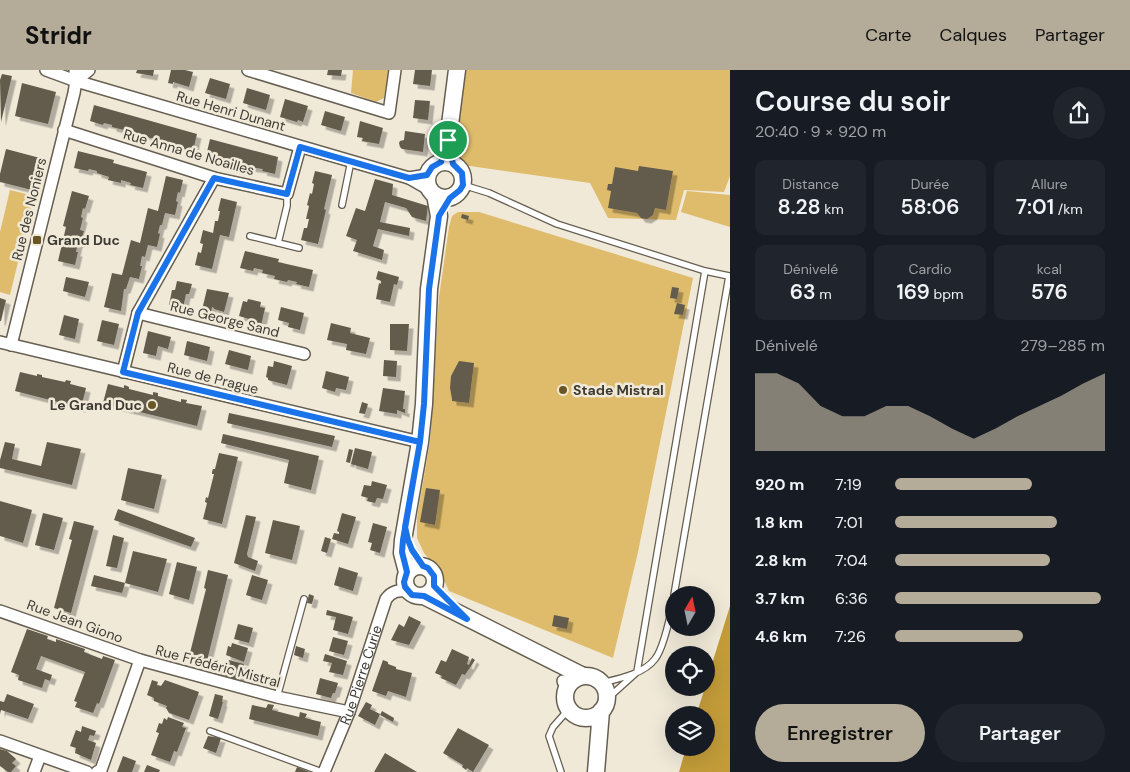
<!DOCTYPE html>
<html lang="fr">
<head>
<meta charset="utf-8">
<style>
  body { margin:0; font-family:"DM Sans",sans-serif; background:#20242c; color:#f1f3f6; height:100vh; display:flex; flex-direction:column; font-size:19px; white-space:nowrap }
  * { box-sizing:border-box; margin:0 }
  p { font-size:16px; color:#9ea1a6 }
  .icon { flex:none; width:28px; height:28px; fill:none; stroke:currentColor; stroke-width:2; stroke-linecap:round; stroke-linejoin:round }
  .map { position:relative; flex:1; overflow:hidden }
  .side { display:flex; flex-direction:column; background:#171b24; width:400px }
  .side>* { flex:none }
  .needle { width:32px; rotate:9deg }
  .fabs { position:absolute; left:665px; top:516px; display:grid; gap:10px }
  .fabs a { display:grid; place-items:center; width:50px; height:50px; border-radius:50%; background:#171b24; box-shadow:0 5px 20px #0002; font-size:25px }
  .pin { position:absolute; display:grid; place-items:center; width:42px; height:42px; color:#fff; margin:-21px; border:2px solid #fff; border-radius:50%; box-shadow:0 1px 5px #0007 }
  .round { display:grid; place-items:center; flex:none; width:52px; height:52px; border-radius:26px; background:#20242c }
  .head { display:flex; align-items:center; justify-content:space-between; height:85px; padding:0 25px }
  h1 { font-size:28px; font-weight:600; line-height:38px }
  .stats { display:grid; grid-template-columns:repeat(3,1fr); gap:8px; height:85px; padding:5px 25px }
  .stats div { display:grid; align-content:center; border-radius:10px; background:#20242c; text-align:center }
  .stats b { font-size:21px; font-weight:600 }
  .stats small { font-size:14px; font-weight:400 }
  .stats p { font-size:14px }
  .chart { height:140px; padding:10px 25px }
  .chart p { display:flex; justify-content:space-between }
  .chart svg { width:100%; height:90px; margin-top:5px; fill:#b4ac98; opacity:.7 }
  .primary-button { display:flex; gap:10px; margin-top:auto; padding:10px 25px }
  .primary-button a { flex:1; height:58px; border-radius:30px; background:#b4ac98; color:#111; font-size:20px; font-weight:600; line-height:58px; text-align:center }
  .primary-button a+a { background:#20242c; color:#f1f3f6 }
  ul { padding:0 25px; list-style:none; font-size:16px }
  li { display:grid; grid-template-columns:80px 60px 1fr; align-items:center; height:38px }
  li i { height:12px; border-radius:6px; background:#b4ac98 }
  header { display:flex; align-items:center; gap:30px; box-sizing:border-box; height:70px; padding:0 25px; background:#b4ac98; color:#111 }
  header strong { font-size:24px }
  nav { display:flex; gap:28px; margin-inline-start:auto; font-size:18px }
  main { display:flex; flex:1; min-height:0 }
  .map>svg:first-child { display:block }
</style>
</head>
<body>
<header>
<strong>Stridr</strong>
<nav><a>Carte</a><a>Calques</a><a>Partager</a></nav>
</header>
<main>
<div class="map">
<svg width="730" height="702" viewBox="0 0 730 702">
  <defs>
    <filter id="shadow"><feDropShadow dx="4.5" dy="4.5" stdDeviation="0" flood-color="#0004"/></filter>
  </defs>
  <rect width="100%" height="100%" fill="#f0e9d8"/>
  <path fill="#dfbc6b" d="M353,0H388L384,28L376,32L351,23Z
    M465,0H730V106L724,122L684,120L676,150L608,148L590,113L463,95L454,76Z
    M10,120L34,126L10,225L0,222V162Z
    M687,121L730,125V157L681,142Z
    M458,142H479L693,208L638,482L613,588L449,521L440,502L424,483L417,468V448L430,371L439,227L449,157L452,146Z"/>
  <path fill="#c39c39" d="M730,536V702H679L686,678H706V645H696L705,618H706V613Z"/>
  <path fill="#635c4e" filter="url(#shadow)" d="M137,0H154L153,6L136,3Z
    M171,0H185L193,2L189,17L173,12V14L168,13Z
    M328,0H342L341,6L327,5Z
    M415,0H432L430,16L413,14Z
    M2,4L12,6L1,52L0,10Z
    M210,8L230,14L226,29L205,23Z
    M22,13L56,22L48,54L15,46Z
    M247,18L270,25L266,40L243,33Z
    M285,29L308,36L303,52L298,50L297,52L280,47Z
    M415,30L430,31L428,50L413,48Z
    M94,35L197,64L193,81L180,78L181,75L171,73V75L158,72L159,70L146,67L147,65L124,62V60L112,57V55L104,53L103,55L90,51Z
    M325,41L345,47L341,61L321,55Z
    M360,51L383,58L379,74L362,71L363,68L357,67Z
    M405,61L425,64L423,82L402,79L400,77L399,73L400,71L404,70Z
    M210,69L278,87L275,104L262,101L263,99L240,96V94L228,91V89L219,87L218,89L206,86Z
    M6,79L40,88L32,120L0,112V104Z
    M78,81L114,90L113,93L147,102L143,118L130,115L131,113L121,110V113L108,110L109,107L97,103V101L89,99L88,101L74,98Z
    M639,96L673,101L666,140L655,138L653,145L647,149L641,148L637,143L608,138L611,121L607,120L608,114H612L615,97L638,101Z
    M315,101L332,105L324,139L326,140L318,174L301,170L304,158H307L309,149H306L309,136L307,135L310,123L312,124L314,114L312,113Z
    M166,106L183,110L180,123L178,122L176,131L178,132L175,145L165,143L162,155H160L158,163L160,164L157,177L148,175L145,187L142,186L140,196H142L139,209L130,207L126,219H124L121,241L104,237L112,203L122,205L131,170L140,173L148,138L158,141Z
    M375,109L393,114L392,125L428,136L426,151L412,147L406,138L385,132L380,152L410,158L409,166L378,159L373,176L384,180L382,190L353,181L357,170L346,166L356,138L365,141Z
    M72,121L89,126L85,139L83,138L81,147L83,148L80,160L84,161L80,173H78L76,182H78L75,195L58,191L66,157L63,156Z
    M221,128L237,132L229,167L220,165L212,199L195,195L198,182L201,183L203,174L200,173L203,160L213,163L215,151H218L220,141H218Z
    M462,144L469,146L468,150L461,148Z
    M245,181L279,189L278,192L313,200L309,217L296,214L297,212L288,210L287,212L274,209L275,206L262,203L263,200L254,198L253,201L240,198Z
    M378,201L399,207L397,215L394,214L390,232L376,229L379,213L381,214V211L376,209Z
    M66,207L89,212L85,227L63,221Z
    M177,211L192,214L189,224H186L183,238L169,235L172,220H175Z
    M672,217L679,218L677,229L670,228Z
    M207,219L229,223L224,242L214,239V238L212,237L211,242L202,240Z
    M0,228L6,230L1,251H0Z
    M248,229L261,232L260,237L265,238L261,256L252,254V250L239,246L243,231L247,232Z
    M677,233L685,235L683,245L674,244Z
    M281,237L304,243L300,260L288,257L289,253L278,250Z
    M64,245L79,249L75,269L59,265Z
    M102,250L119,254L114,275L97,271Z
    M331,253L351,258L350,263L370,268L366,284L346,280L347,274L327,270Z
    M390,254H409L407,281L390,280Z
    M148,261L171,267L168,279L158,276L156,286L143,283Z
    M187,271L210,277L207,291L184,285Z
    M229,280L251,286L248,300L225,294Z
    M384,290L397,291L396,307L383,306Z
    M274,291L292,296L287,315L268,310V308L266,307L268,296L273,297Z
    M459,291L474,293L469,333L452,331V329L450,318L451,306Z
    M326,301L349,307L346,320L336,318L335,322L322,318Z
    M20,302L37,306V304L42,305V307L65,312L66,310L71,311L70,314L86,318L81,338L15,321Z
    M108,314L124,318V315L127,316L129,317V319L153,325V322L158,323V326L181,332V329L187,330L186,333L202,336L197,356L103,333Z
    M383,318L405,321L403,339H405V343L397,340V344L379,341Z
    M362,332L368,334L365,344L359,343Z
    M229,343L335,366L332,377L227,353Z
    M223,364L319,386L311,420L284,413L289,390L221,373Z
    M5,372L15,374L12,389L41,396L47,372L81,379L72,415L0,398V390Z
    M355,378L372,382L368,399L351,394Z
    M349,379L353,380L350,393L346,392Z
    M219,383L238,387L222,454L203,449L207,433L205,432L206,427L208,428L214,404H212V402L213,399H215Z
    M128,398L162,405L154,439L121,430Z
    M372,411L387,415L383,429L377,428L375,433L367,431L368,428L361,426L364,415L371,416Z
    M426,418L440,420L435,455L420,452Z
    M0,431L32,440L23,473L0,466Z
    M118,439L195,468L191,477L114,450Z
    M43,443L63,448L54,480L35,475Z
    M342,443L356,447L348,474L332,469L334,463L339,464V462L337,461Z
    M246,445L256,447L247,484L248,487L258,491L255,501L234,493Z
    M273,450L300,456L292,490L265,483Z
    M74,451L94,456L71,543L54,538L72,470L69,469Z
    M373,453L387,457L380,483L370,480L372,473L368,472Z
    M113,465L124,468L117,498L106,496Z
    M325,467L331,469L327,483L321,481Z
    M133,481L167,489L158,522L125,513L122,523L91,516L94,505L125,513Z
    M177,492L197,497L189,530L169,524Z
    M339,497L358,503L353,521L334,515Z
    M208,500L228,505L207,591L189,587L206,519L204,518Z
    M252,505L268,510L262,530L246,525Z
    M309,524L314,526L312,534L307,533Z
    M327,540L353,547L348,564L333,560L336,547L326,545Z
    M554,545L569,548L567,559L552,556Z
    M409,546L421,552L409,575L391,570L399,554L404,557Z
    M238,554L253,558L249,573L234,569Z
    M27,559L48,566L47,569L56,572V569L85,579L84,582L102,589L103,586L115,590L99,634L97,633L93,643L75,637L77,632L74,631L85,602L41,586L36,599L52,605L50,611L45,609L42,618L18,610L19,605L11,602Z
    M333,567L348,571L344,585L329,581Z
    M232,573L248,578L244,592L226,585L228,576L231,577Z
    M296,576L305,579L303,588L294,585Z
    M452,579L469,587L467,594L469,595L472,588L475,590L465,605L462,604L456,615L441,608L442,606L435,603L441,590L446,592Z
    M325,584L347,591L343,605L329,602L332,593L323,591Z
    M229,590L244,594L239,611L221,606L223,597L227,598Z
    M383,590L388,592V594L396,597V599L412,603L406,627L388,621L386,626L372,621Z
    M320,608L338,613L335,623H333L331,628L316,624Z
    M152,610L158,612L157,615L161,616L165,610L199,622L189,650L169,643L166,638L167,636L154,631V628L147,625Z
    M7,624L34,634L28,649L1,640L0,644V631L4,632Z
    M215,624L223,626L222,632H223L218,649L209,646Z
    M366,632L372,635L370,639L380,644L375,655L358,646Z
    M268,634L274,635L272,640L299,647L300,642L307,644L305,648L321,652L318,666L249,649L252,635L266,638Z
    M382,641L394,648L393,652L380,645Z
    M168,647L184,653L182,657L186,658L177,682L174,681L170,692L151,685L159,663L156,662L159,653L162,654L164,648L167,650Z
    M82,656L96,661L94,666L90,665L88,670L96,673L91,690L75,683L76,678L70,676L76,660L81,662Z
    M458,658L489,675L473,702L467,698L466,700L462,697L463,695L443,683Z
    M208,666L221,668L216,683L203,678Z
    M0,679L7,681L16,689L12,693L16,696L11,702H8L0,696Z
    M385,683L417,702H374Z
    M123,686L136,691L132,702H117Z
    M147,695L160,700L159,702H144Z
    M297,697L310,702H295Z"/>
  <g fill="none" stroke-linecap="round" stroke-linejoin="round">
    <g stroke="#665f51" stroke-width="8">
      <path id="lane" d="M463,115L489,123L557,154L705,201L729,206L674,525
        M342,135L351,91
        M250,166L299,178
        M278,173L287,136V124
        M601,613C618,609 644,604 655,589C664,578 671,543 674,528
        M277,627L304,529
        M607,629L637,602L705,201
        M210,661L322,702
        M561,702L549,666L553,657L569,639"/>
    </g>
    <g stroke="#665f51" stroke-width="14">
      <g id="street">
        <path d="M46,0L76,11L409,108L430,120"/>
        <path d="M248,0L389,43L395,0"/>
        <path d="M76,11L89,0"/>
        <path d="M64,60L214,108L287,124L300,77"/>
        <path d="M409,108L427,105"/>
        <path d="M138,243L304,284"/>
        <path d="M0,272L420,372"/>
        <path d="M11,275L74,23L76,11L75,0"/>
        <path d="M123,302L138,243L214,108"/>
        <path d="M0,541L140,590L277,627L349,642"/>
        <path d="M563,611L567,619"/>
        <path d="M0,671L87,702"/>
        <path d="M34,702L40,686"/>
        <path d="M97,702L101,700L140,590"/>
        <path id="s1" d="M324,702L349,642L386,529C392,521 398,520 408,521"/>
      </g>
    </g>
    <g stroke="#665f51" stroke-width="19">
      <path id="secondary" d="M427 110a18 18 0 1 1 36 0a18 18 0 1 1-36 0Z
        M441,92L448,70L457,0
        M405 511a15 15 0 1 1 30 0a15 15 0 1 1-30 0Z
        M407,502L402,483L403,470L420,372L424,334L429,219L439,146L435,125
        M424,526L583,606
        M565 627a21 21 0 1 1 42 0a21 21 0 1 1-42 0Z
        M596,702L601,641"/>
    </g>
    <use href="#lane" stroke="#fff" stroke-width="5.5"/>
    <use href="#street" stroke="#fff" stroke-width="11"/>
    <use href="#secondary" stroke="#fff" stroke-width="16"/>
  </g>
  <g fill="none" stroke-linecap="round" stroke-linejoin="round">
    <g stroke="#fff" stroke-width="10">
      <path id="route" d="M448,70L441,92L432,97L427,105L409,108L300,77L287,124L214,108L138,243L123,302L420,372L405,457L408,470L412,480L423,496L428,498L434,506V516L467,549L424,526L412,525L405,517L404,512L407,502L402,482L403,470L420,372L424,334L429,219L439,146L450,128L460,120L463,115L462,103L453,94L448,70"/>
    </g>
    <use href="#route" stroke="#1a73e8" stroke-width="6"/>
  </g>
  <g fill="#6a5524" stroke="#f0e9d8" stroke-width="2">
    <rect x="32" y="165" width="10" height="10" rx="2.5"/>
    <circle cx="563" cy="320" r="5"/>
    <circle cx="152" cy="335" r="5"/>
  </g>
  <g text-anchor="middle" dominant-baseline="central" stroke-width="5" stroke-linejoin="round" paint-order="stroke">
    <g font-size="14" fill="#3e3b34" stroke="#f0e9d8">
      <text transform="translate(231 41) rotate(16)">Rue Henri Dunant</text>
      <text transform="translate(189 82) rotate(16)">Rue Anna de Noailles</text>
      <text transform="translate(29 139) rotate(-76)">Rue des Noniers</text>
      <text transform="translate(225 249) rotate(14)">Rue George Sand</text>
      <text transform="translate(213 308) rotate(14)">Rue de Prague</text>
      <text transform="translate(75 551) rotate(20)">Rue Jean Giono</text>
      <text transform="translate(218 596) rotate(15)">Rue Frédéric Mistral</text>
      <text stroke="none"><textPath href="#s1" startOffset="104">Rue Pierre Curie</textPath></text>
    </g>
    <g font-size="14" font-weight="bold" fill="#3e3b34" stroke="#f0e9d8" text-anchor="start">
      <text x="47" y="170">Grand Duc</text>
      <text x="573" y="320">Stade Mistral</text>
      <text x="142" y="335" text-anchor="end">Le Grand Duc</text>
    </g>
  </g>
</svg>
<div class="fabs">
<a><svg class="needle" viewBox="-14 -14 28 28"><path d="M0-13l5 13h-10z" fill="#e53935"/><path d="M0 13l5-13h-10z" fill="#9ea1a6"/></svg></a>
<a><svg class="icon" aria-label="locate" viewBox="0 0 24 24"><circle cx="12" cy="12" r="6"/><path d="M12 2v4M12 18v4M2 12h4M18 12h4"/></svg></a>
<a><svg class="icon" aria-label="layers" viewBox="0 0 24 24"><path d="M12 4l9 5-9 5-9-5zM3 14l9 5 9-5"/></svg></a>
</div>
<div class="pin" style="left:448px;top:70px;background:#1e9e55"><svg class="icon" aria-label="arrive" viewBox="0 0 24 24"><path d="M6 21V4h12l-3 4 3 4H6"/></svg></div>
</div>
<section class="side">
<div class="head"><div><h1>Course du soir</h1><p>20:40 · 9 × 920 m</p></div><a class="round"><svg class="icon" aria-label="share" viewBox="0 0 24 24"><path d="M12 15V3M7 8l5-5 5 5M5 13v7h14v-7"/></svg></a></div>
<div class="stats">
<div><p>Distance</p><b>8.28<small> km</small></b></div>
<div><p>Durée</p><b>58:06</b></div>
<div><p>Allure</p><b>7:01<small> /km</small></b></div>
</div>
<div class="stats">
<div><p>Dénivelé</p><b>63<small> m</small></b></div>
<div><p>Cardio</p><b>169<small> bpm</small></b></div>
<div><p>kcal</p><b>576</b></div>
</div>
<div class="chart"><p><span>Dénivelé</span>279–285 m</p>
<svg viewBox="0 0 160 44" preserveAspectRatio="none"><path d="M0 44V6L10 6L20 11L30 22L40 27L50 27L60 22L70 22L80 27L90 33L100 38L110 33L120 27L130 22L140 17L150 11L160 6V44z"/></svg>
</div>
<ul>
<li><b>920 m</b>7:19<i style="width:65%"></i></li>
<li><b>1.8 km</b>7:01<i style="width:77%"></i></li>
<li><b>2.8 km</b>7:04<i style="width:74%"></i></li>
<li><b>3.7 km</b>6:36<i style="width:98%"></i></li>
<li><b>4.6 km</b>7:26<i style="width:61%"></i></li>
</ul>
<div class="primary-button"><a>Enregistrer</a><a>Partager</a></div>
</section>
</main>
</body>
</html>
